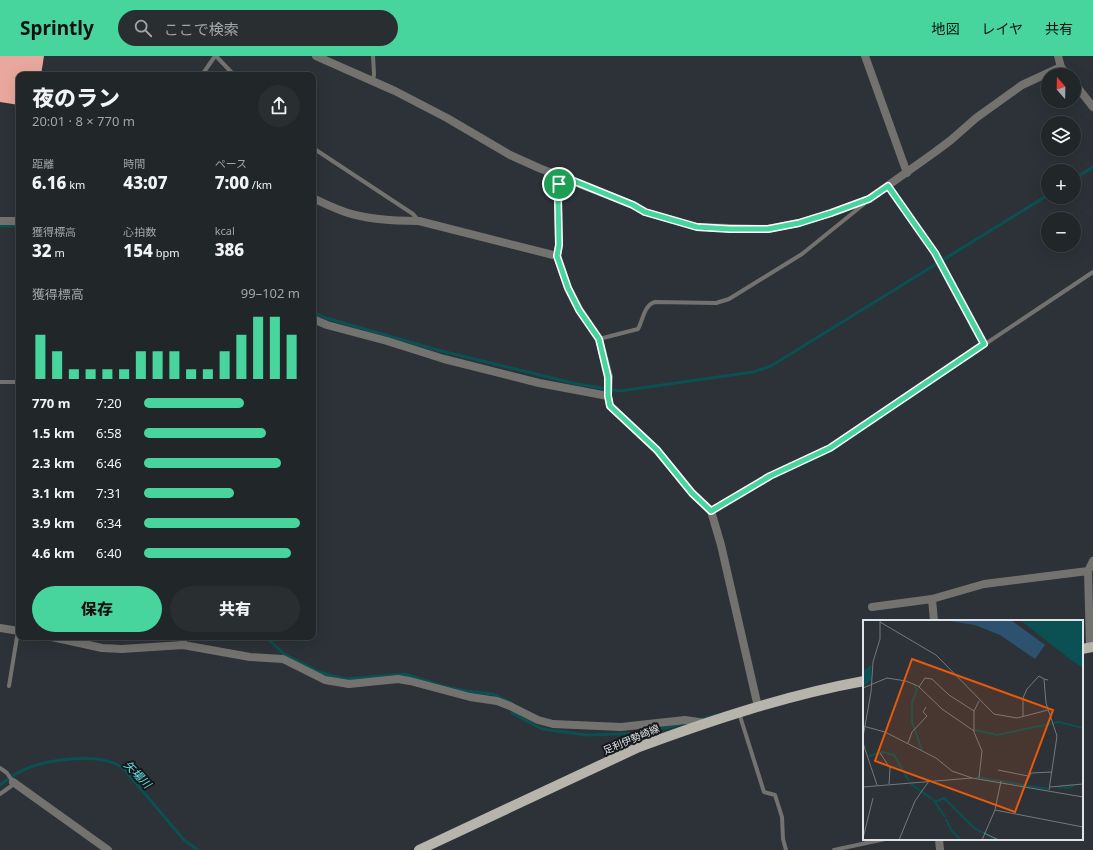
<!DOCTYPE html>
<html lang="ja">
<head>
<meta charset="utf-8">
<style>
  body { margin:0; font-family:"Noto Sans","Noto Sans JP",sans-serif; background:#292e31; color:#f1f3f6; height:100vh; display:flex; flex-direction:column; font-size:15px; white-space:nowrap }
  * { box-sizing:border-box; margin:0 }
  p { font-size:13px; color:#a2a5a8 }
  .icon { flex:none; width:22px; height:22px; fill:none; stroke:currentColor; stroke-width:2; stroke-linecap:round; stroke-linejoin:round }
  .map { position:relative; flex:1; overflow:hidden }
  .panel { position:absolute; left:16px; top:16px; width:300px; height:568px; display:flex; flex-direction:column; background:#212629; border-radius:8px; box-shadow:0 4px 16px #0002,0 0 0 1px #3e4346 }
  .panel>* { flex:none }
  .needle { width:26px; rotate:340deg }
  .buttons { position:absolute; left:1041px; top:12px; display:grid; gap:8px }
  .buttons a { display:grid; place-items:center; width:40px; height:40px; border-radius:50%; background:#212629; box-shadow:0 4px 16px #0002,0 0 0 1px #3e4346; font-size:20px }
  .pin { position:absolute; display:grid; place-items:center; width:34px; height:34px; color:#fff; margin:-17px; border:2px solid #fff; border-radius:50%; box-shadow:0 1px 4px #0007 }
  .round { display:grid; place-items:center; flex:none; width:42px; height:42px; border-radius:21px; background:#292e31 }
  .headline { display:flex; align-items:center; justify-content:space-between; height:68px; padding:0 16px }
  h1 { font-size:22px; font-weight:800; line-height:30px }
  .figures { display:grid; grid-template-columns:repeat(3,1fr); gap:6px; height:68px; padding:4px 16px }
  .figures div { display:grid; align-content:center }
  .figures b { font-size:17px; font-weight:800 }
  .figures small { font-size:11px; font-weight:400 }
  .figures p { font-size:11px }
  .chart { height:112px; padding:8px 16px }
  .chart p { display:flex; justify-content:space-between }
  .chart svg { width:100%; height:72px; margin-top:4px; stroke:#48d49d; stroke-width:6 }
  .button { display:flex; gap:8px; margin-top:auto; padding:8px 16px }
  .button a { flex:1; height:46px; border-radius:24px; background:#48d49d; color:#111; font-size:16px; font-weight:800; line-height:46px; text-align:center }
  .button a+a { background:#292e31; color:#f1f3f6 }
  ul { padding:0 16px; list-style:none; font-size:13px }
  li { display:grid; grid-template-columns:64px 48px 1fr; align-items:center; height:30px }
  li i { height:10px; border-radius:5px; background:#48d49d }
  header { display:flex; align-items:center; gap:24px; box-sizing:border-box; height:56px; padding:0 20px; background:#48d49d; color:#111 }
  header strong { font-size:19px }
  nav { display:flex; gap:22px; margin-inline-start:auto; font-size:14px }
  .search { width:280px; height:36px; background:#292e31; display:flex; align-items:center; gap:10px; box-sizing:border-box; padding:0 14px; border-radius:22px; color:#a2a5a8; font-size:15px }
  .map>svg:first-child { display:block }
</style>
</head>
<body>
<header>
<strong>Sprintly</strong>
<div class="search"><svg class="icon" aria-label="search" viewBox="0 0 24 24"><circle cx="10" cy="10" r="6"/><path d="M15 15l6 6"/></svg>ここで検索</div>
<nav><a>地図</a><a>レイヤ</a><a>共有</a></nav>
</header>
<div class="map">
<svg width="1093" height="794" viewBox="0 0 1093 794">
  <rect width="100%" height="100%" fill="#2c3237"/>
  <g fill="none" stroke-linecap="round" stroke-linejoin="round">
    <path stroke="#0b5052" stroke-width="3" d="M1074,123L1093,111
      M0,170H19
      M313,256L326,262L441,295L577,328L620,335L753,316L771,310L1048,139
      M266,581L284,598L319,616L333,620L346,623L405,618L442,630L466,635L493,638L512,647
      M512,657L542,673L587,679L643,677L686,667
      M699,664L717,659
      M0,729C9,722 21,714 33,710C56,703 104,696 124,713L184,784L198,794"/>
  </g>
  <path fill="#e9a89d" d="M0,0H44L41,19H19V49L0,46Z"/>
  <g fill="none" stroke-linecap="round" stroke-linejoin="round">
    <path stroke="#74726f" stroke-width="4" d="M216,0L234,19
      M202,19L215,0
      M373,25L374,18L373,0
      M313,92L413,158L418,164
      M888,130L935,197L984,288
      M599,283L638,273C643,264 644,249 655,246L716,247L729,243L802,198L864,148
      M0,326H19
      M711,455L770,420L830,392L1093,216
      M9,630L18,575
      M739,657L764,736L775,739L782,761L783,783L786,794
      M0,712L7,717L13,726
      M0,738L14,728
      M834,794L885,783"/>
    <path stroke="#74726f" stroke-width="8" d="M316,0L395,35L447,62L510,99L539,112L633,149L645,156L697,171L768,173L799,167L831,157L869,143L935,96L951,84L976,62L1022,29L1061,11
      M865,0L907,117
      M1058,0L1061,11L1067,19
      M1074,27L1093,51
      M564,121L559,128L558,143L559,189L557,200L568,232L579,253L599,283L609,321L608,340L610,350L657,394L692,437L711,455L721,489L758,651
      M313,142C323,147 334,152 345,156C368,164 394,165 419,165L557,200
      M0,165H19
      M313,263L327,269L387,285L444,303L539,327L608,340
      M932,543L934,565
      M872,551L932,543L984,528L1088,515
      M0,572L19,575
      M52,581L102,592L122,593L183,589L250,601L283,603L325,624L349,628L398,623L410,625L470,641L497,645L510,650L538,664L553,668L621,671L685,664L706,667
      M183,581V589
      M1090,591L1088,515L1093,505
      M13,726L108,794
      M939,783L940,794"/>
    <path stroke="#b7b4ac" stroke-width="10" d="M1082,593L1093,591
      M419,794L639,691C712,664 787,639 864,625"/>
  </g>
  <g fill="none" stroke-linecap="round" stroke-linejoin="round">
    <g stroke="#fff" stroke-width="8">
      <path id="route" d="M564,121L633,149L645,156L697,171L730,173H768L799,167L831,157L869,143L888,130L935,197L984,288L830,392L770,420L711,455L692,437L657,394L610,350L608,340V321L599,283L579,254L568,232L557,200L559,189L558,143L559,128Z"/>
    </g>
    <use href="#route" stroke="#48d49d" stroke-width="5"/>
  </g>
  <g text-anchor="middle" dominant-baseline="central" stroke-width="4" stroke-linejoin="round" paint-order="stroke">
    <g font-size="10" fill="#e0e4e8" stroke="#16191c">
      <text transform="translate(631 683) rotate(-23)">足利伊勢崎線</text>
    </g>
    <g font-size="11" font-style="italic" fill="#67e0e3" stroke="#16191c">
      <text transform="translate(138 718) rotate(46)">矢場川</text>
    </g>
  </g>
  <g transform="translate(863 564)">
    <rect width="220" height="220" fill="#2c3237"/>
    <path d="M80,0H148L182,25L172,39L137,15L112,5Z" fill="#2c5270"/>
    <path d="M157,0H220V48L208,40ZM8,45V60L0,67V51Z" fill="#0b5052"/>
    <path fill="none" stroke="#0b5052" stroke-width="2" d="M50,64L54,69L49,83V102L59,130M112,110L134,115L196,102L220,108M6,136L20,132L31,135L46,161M113,157L185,169M48,164L69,179M195,167L206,168L211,165M70,179L82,197M72,182L81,178L110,207L133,220M83,199L88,210L98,220"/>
    <path fill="none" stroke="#74797e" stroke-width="1" d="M17,2L73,35L131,94L154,98L185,90M185,60L181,59L183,83L194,116L186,170M56,67L62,58L69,59L86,75L111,91M0,68L24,58L43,61L55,66L79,89L111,111M116,81L111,91V112L119,131L116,158M160,96V78L164,69L176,56L181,59M0,106L22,112L73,138L89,151L109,158M0,117L8,72L10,42L17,19V0M0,123L14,165M45,123L49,112L64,96L60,92L63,87M17,133L27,148L26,164M135,150L165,156M162,166L168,153L189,152M0,167L109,158L220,177M187,167L220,164M132,190L220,207M121,213L136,220M0,218L10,178M36,220L52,181L66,161M119,220L132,190L138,161"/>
    <path fill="#e8590c" fill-opacity="0.15" stroke="#e8590c" stroke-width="2" d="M49,39L190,90L152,192L12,141Z"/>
    <rect width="220" height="220" fill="none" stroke="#e0e4e8" stroke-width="2"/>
  </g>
</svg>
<div class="buttons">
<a><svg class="needle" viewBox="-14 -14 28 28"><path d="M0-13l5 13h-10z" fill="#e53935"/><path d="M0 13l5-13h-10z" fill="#a2a5a8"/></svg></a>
<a><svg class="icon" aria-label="layers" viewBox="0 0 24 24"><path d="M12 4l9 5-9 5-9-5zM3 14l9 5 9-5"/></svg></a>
<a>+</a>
<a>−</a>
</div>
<div class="pin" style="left:559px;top:128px;background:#1e9e55"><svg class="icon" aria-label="arrive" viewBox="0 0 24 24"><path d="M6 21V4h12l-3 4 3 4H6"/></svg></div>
<section class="panel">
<div class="headline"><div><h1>夜のラン</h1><p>20:01 · 8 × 770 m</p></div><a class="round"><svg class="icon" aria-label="share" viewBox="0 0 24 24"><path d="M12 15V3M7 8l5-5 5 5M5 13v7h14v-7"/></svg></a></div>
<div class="figures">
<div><p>距離</p><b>6.16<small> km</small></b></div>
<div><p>時間</p><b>43:07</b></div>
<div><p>ペース</p><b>7:00<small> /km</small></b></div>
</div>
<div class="figures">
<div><p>獲得標高</p><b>32<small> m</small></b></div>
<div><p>心拍数</p><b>154<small> bpm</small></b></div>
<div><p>kcal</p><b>386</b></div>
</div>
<div class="chart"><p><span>獲得標高</span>99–102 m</p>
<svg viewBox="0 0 160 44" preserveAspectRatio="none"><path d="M5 44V17M15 44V27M25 44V38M35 44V38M45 44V38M55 44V38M65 44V27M75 44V27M85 44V27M95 44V38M105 44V38M115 44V27M125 44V17M135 44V6M145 44V6M155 44V17"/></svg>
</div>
<ul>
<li><b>770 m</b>7:20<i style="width:64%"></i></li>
<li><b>1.5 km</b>6:58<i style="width:78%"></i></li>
<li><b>2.3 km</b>6:46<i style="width:88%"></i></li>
<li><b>3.1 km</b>7:31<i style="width:58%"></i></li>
<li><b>3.9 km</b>6:34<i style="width:100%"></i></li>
<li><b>4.6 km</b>6:40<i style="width:94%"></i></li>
</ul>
<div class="button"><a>保存</a><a>共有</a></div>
</section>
</div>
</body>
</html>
